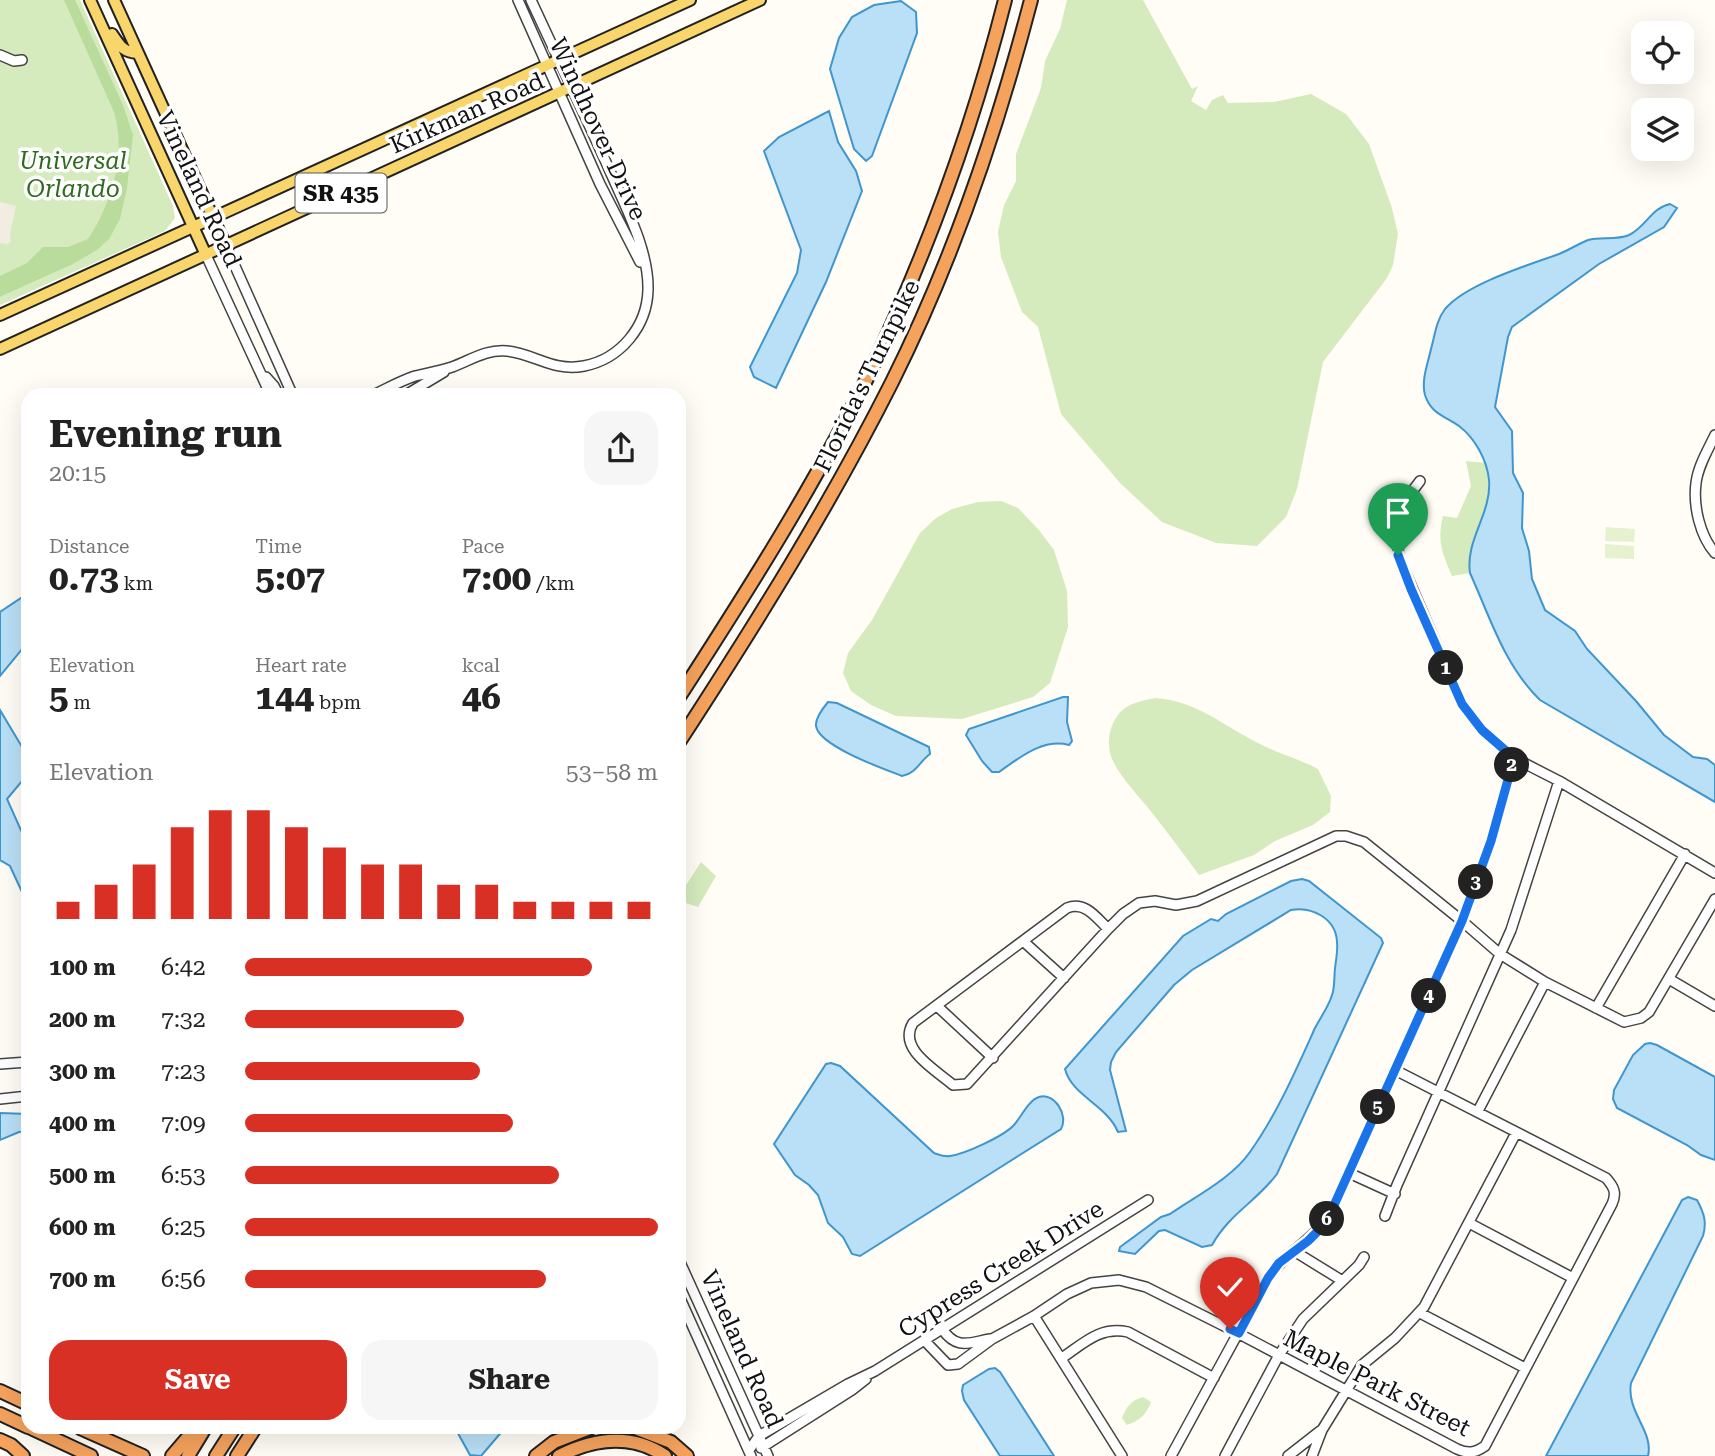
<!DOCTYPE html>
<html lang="en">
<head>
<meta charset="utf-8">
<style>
  body { margin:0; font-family:"Roboto Serif",serif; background:#f6f6f6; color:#222; height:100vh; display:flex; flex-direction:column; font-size:26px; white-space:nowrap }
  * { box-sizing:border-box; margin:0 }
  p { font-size:23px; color:#767676 }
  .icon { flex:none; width:38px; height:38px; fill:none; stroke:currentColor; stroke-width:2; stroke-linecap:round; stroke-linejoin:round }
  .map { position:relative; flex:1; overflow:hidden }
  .side { position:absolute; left:21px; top:388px; width:665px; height:1046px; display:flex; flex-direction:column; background:#fff; border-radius:21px; box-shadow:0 7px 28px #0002 }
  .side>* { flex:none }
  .fabs { position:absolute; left:1631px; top:21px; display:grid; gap:14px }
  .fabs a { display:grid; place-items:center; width:63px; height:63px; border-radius:14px; background:#fff; box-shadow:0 7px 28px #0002; font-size:35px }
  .pin { position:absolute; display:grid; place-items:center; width:60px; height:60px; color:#fff; margin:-72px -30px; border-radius:50% 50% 50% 0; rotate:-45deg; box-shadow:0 0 7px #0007 }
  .pin .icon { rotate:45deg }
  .km { position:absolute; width:35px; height:35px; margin:-18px; border-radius:50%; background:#222; color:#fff; font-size:19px; line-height:35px; text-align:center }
  .round { display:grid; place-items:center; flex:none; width:74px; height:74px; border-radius:21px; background:#f6f6f6 }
  .overview { display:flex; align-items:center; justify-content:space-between; height:119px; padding:0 28px }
  h1 { font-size:38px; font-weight:700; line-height:52px }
  .metrics { display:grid; grid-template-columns:repeat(3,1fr); gap:10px; height:119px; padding:7px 28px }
  .metrics div { display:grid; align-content:center }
  .metrics b { font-size:35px; font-weight:700 }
  .metrics small { font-size:19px; font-weight:400 }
  .metrics p { font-size:19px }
  .chart { height:196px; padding:14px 28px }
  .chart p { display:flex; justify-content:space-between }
  .chart svg { width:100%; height:126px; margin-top:7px; stroke:#d93025; stroke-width:6 }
  .primary-button { display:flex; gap:14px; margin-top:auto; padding:14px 28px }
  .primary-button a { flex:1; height:80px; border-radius:21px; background:#d93025; color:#fff; font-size:28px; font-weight:700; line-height:80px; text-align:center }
  .primary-button a+a { background:#f6f6f6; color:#222 }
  ul { padding:0 28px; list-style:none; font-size:23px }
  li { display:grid; grid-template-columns:112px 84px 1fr; align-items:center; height:52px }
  li i { height:18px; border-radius:9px; background:#d93025 }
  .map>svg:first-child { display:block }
</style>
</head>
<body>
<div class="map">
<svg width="1715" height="1456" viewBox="0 0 1715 1456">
  <rect width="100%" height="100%" fill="#fffdf5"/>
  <path fill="#d5ebbd" d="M0,0H80L173,206L175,218L165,231L0,305V297L71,265L0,291Z
    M1067,0H1143L1192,89L1198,86L1191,101L1206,110L1212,100L1223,95L1228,103L1274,102L1311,94L1346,114L1369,144L1392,208L1398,234L1393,265L1387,278L1323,362L1297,489L1286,517L1257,546L1216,543L1162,522L1121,484L1061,414L1038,327L1022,312L1001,257L998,232L1004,205L1016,181V154L1041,88L1045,61L1060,29Z
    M1466,461L1485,463C1488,476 1490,488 1487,502C1481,526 1466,547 1470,573L1452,576C1442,553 1437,541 1443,516L1457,518L1471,486Z
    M1001,501L1018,508L1038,529L1054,550L1067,591L1068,627L1050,683L1033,697L962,719L896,716L871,705L851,691L843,673L848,653L872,620L920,533L936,518L952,509L978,502Z
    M1156,698C1199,702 1222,725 1258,743C1277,753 1299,759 1318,769L1331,796L1330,812L1313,825L1275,841L1254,855L1199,875C1184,855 1169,834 1153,814C1140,797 1124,782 1114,763C1104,746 1109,720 1125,708C1134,702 1145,700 1156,698Z
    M701,862L716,876L698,907L679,901V896Z
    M1143,1397L1151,1402C1147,1414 1139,1421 1127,1425L1122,1418C1126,1407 1132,1400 1143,1397Z"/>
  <path fill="#b9dc9c" d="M64,0H75L123,105L133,135L127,188L120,219L109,239L97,250L71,265L0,297V276L27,263L43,247H68L88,239C111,205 127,154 114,112Z"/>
  <path fill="#e6f2cf" d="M1606,527L1635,529L1634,542L1605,541Z
    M1605,544L1634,546V559L1605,558Z"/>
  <path fill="#f1ede2" d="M0,202L16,206L10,234L11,241L7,244L0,243Z"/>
  <path fill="#b9e0f7" stroke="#3f96cf" stroke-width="2" d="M901,1L916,12L917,33L872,156L866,161L854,149L830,69L839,38L852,17L874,5Z
    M829,111L838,142L856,171L862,191L826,282L776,388L754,377L750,367L797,273L801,250L764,151L779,137Z
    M1670,204L1677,208L1664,227L1599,264L1512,327L1508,337L1495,407L1512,431L1513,473L1523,493L1522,528L1529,551L1532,579L1545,610L1575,631L1587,649L1636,701L1664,735L1693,757L1707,759L1715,765V802L1540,700C1504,665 1490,617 1470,573C1465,540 1492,513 1489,480C1487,460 1475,438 1459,426C1445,416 1431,414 1425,395C1421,380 1428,363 1431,349C1435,335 1436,321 1445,309C1466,284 1528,265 1559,254C1569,250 1578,244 1588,240C1602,236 1615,241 1629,235C1646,227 1651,208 1670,204Z
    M24,596L28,603V642L0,676V612Z
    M1063,697H1068L1067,722L1072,741L1069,745C1043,738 1019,758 999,772H992L982,761L966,735L969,729Z
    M828,702L837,703L929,747L930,754C920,761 916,774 902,776C884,769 819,746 816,726C815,718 823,708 828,702Z
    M0,710L28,757V774L7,799L28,846V905L10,866L0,860Z
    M1302,879L1309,881L1381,938L1383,943L1277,1174C1256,1202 1230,1213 1212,1245L1202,1247L1165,1230L1159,1231L1135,1254L1119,1251L1120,1247L1161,1217L1170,1214C1196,1196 1232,1178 1250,1152C1277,1114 1296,1070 1315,1028C1320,1018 1329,1006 1332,995C1335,987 1334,977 1335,968C1336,960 1338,950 1337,942C1336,918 1311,906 1291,910L1192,970L1174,985L1116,1052L1111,1062L1110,1070L1126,1131L1118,1132C1106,1104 1072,1096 1065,1069L1183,936L1211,919L1218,921L1226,914L1291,881Z
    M1650,1043L1657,1045L1715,1077V1160L1701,1155L1687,1145L1617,1108L1613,1099L1614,1090L1633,1055L1645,1044Z
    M831,1063L840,1066L934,1153C940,1155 944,1157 950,1156C965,1154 1004,1136 1014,1125C1021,1117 1029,1100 1039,1097C1054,1092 1069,1115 1061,1129L860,1256L852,1254L843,1237L828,1223L818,1195L809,1185L795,1175L774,1144L826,1064Z
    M0,1113L28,1114V1131L19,1132L0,1140Z
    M1688,1197L1697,1200C1704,1213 1707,1222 1703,1236L1631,1383C1626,1412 1654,1431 1648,1456H1546L1682,1200Z
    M995,1368L1000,1372L1054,1456H1000L964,1400L962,1391L963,1385L989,1369Z
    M455,1428H505L481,1456L470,1455Z"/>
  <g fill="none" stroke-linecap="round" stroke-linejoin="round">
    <g stroke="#444" stroke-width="12">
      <path id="minor" d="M518,0L600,184L640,262
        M0,55L14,61L22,60
        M226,246L293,396
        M206,255L271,396
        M266,377L274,386L279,396
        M371,396C386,389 400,381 415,376C427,373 440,371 452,367C471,360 486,349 507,351C535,354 553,372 584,366C620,359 647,327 648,290C649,250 625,206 609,169C584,113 557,56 531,0
        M404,396L444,372
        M1715,435C1708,450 1698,466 1696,483C1693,506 1700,536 1715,553
        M1420,481L1407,498L1400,517L1398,555L1462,704L1482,730L1514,758L1559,781L1715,873
        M1108,929C1096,917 1085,901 1067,908L913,1023C897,1049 936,1070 953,1085L967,1084L1108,929L1123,914L1139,903L1155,901L1176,905L1197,901L1336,836H1346L1364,842L1462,921L1500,954L1545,982L1624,1022L1641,1018L1649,1012L1715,899
        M1023,941L1064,978
        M1669,979L1715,1006
        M937,1006L993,1058
        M1596,1008L1685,854
        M0,1064L28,1062
        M0,1099L28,1096
        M1478,1111L1545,982
        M1349,1173L1395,1194
        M1385,1216L1397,1185L1511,930L1559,781
        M1469,1223L1573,1278
        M1294,1251L1341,1280
        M679,1260L768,1456
        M679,1296L751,1456
        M1420,1313L1525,1368
        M1034,1316L1122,1456
        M942,1329C957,1350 968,1343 990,1339
        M924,1340L948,1365L958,1364L992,1339L1034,1316L1067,1294L1091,1283L1119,1280L1146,1287L1230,1329L1457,1449C1468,1454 1475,1453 1485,1446L1612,1204C1617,1193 1614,1187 1606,1178L1395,1070
        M1062,1358C1084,1343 1100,1326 1128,1332L1214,1378
        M761,1448L852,1390L866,1379
        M749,1450L759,1436L848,1384L875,1371L1148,1200
        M1171,1456L1268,1278C1287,1251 1313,1241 1331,1212L1462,921L1491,841L1514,758
        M1225,1456L1279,1355L1303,1319L1359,1265L1364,1257
        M1288,1456L1320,1431
        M1312,1456L1322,1430L1362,1365L1395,1338L1424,1307L1516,1133"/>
    </g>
    <g stroke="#222" stroke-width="14">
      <path id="major" d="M90,0L206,255
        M114,0L226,246
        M112,34C120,46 123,52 138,53
        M0,315L690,0
        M0,349L760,0"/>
    </g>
    <g stroke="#222" stroke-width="16">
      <path id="highway" d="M679,697C748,590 817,482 872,368C928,250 973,126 1005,0
        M679,742C755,625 829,507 892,382C952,262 997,130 1031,0
        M0,1391L28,1404
        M0,1414L28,1427
        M31,1428L91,1456
        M80,1428L143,1456
        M635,1428L671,1442L687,1456
        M0,1440L11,1445L23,1456
        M172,1456L196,1428
        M188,1456L205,1428
        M216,1456L234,1428
        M237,1456L255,1428
        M536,1456L554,1442L590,1428
        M559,1456C593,1439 631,1433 665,1456"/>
    </g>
    <use href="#minor" stroke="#fff" stroke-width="9"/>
    <use href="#major" stroke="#f9d66b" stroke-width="10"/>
    <use href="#highway" stroke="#f5a25d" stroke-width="12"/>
  </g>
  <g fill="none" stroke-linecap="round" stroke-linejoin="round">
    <g stroke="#fff" stroke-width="14">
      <path id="route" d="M1230,1329L1239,1333L1268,1278L1279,1263L1308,1241L1321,1228L1331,1212L1462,921L1491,841L1514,758L1482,730L1462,704L1411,589L1398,555"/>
    </g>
    <use href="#route" stroke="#1a73e8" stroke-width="9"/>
  </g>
  <g text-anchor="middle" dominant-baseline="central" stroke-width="7" stroke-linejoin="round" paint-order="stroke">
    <rect fill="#fff" stroke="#585858" stroke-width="2" x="295.5" y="173.5" width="91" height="39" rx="5"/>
    <g font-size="23" font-weight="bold" fill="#111">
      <text x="341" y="193">SR 435</text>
    </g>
    <g font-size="24" fill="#111" stroke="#fff">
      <text transform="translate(467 113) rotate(-24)">Kirkman Road</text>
      <text transform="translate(598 129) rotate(65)">Windhover Drive</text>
      <text transform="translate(199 189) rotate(65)">Vineland Road</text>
      <text transform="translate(867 376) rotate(-64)">Florida's Turnpike</text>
      <text transform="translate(1001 1269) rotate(-32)">Cypress Creek Drive</text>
      <text transform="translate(742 1349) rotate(66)">Vineland Road</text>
      <text transform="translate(1377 1383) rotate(27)">Maple Park Street</text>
    </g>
    <g font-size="24" font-style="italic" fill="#2f6b1f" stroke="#fff">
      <text x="73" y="161">Universal<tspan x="73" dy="28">Orlando</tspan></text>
    </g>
  </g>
</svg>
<div class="fabs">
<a><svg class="icon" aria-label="locate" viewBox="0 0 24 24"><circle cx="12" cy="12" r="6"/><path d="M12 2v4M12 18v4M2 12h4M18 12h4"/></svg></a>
<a><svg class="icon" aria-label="layers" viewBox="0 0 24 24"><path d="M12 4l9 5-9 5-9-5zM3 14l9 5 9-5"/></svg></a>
</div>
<div class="pin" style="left:1398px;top:555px;background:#1e9e55"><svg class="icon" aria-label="arrive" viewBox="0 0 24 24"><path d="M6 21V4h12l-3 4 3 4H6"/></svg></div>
<div class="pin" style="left:1230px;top:1329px;background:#d93025"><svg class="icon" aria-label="check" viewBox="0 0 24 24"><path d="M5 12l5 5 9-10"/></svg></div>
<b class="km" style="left:1446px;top:668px">1</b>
<b class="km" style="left:1512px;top:765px">2</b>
<b class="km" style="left:1476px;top:882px">3</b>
<b class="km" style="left:1429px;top:996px">4</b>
<b class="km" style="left:1378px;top:1107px">5</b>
<b class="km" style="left:1327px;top:1219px">6</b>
<section class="side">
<div class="overview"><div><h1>Evening run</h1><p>20:15</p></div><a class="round"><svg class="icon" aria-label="share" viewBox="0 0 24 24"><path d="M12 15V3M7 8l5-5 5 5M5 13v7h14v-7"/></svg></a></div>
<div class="metrics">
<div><p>Distance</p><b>0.73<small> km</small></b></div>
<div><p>Time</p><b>5:07</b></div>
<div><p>Pace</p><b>7:00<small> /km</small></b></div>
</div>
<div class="metrics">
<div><p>Elevation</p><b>5<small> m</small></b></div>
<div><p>Heart rate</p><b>144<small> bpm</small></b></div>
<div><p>kcal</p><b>46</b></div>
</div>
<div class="chart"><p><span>Elevation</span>53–58 m</p>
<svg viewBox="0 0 160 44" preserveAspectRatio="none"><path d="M5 44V38M15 44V32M25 44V25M35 44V12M45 44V6M55 44V6M65 44V12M75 44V19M85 44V25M95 44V25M105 44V32M115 44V32M125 44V38M135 44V38M145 44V38M155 44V38"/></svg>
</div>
<ul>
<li><b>100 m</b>6:42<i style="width:84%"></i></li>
<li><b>200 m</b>7:32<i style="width:53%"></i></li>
<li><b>300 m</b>7:23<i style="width:57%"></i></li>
<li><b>400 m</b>7:09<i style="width:65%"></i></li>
<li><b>500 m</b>6:53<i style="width:76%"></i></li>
<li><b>600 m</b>6:25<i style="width:100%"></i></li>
<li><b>700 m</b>6:56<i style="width:73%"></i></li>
</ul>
<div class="primary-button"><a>Save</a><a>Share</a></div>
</section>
</div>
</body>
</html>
